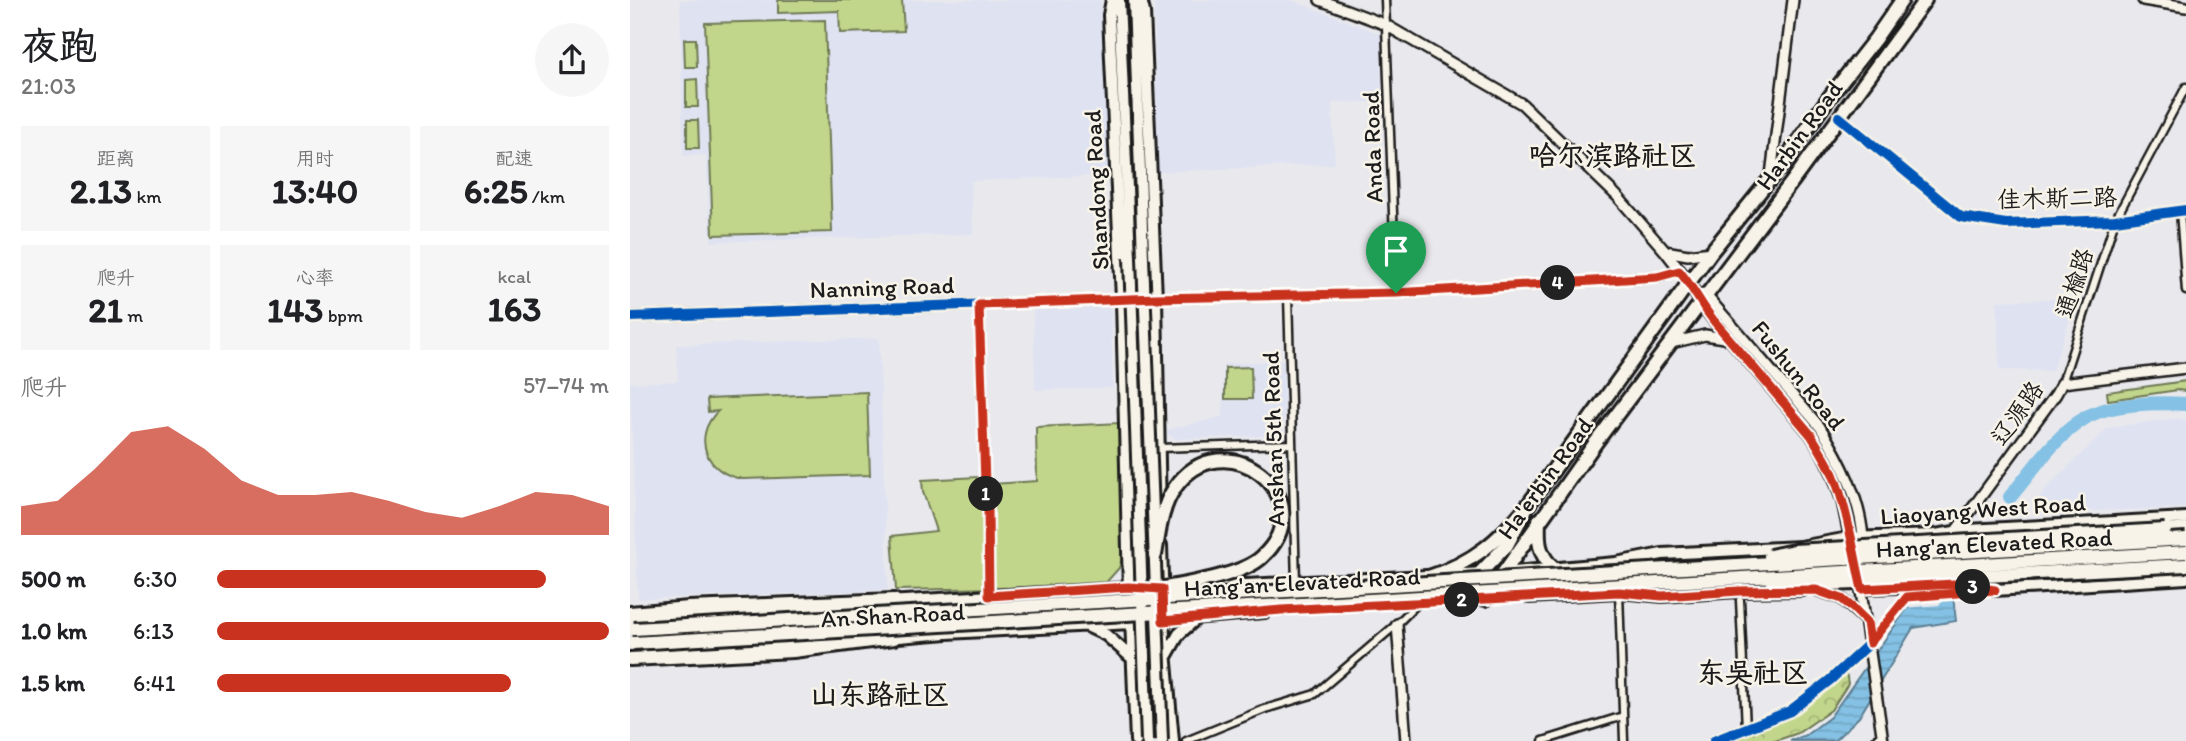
<!DOCTYPE html>
<html lang="zh">
<head>
<meta charset="utf-8">
<style>
  body { margin:0; font-family:Itim,"LXGW WenKai TC",sans-serif; background:#f6f6f6; color:#202124; height:100vh; display:flex; flex-direction:column; font-size:26px; white-space:nowrap }
  * { box-sizing:border-box; margin:0 }
  p { font-size:23px; color:#757577 }
  .icon { flex:none; width:38px; height:38px; fill:none; stroke:currentColor; stroke-width:2; stroke-linecap:round; stroke-linejoin:round }
  .map { position:relative; flex:1; overflow:hidden }
  .panel { display:flex; flex-direction:column; background:#fff; width:630px }
  .panel>* { flex:none }
  .pin { position:absolute; display:grid; place-items:center; width:60px; height:60px; color:#fff; margin:-72px -30px; border-radius:50% 50% 50% 0; rotate:-45deg; box-shadow:0 0 7px #0007 }
  .pin .icon { rotate:45deg }
  .km { position:absolute; width:35px; height:35px; margin:-18px; border-radius:50%; background:#222; color:#fff; font-size:19px; line-height:35px; text-align:center }
  .round { display:grid; place-items:center; flex:none; width:74px; height:74px; border-radius:37px; background:#f6f6f6 }
  .summary { display:flex; align-items:center; justify-content:space-between; height:119px; padding:0 21px }
  h1 { font-size:38px; font-weight:700; line-height:52px }
  .metrics { display:grid; grid-template-columns:repeat(3,1fr); gap:10px; height:119px; padding:7px 21px }
  .metrics div { display:grid; align-content:center; border-radius:0px; background:#f6f6f6; text-align:center }
  .metrics b { font-size:35px; font-weight:700 }
  .metrics small { font-size:19px; font-weight:400 }
  .metrics p { font-size:19px }
  .chart { height:196px; padding:14px 21px }
  .chart p { display:flex; justify-content:space-between }
  .chart svg { width:100%; height:126px; margin-top:7px; fill:#c8321e; opacity:.7 }
  ul { padding:0 21px; list-style:none; font-size:23px }
  li { display:grid; grid-template-columns:112px 84px 1fr; align-items:center; height:52px }
  li i { height:18px; border-radius:9px; background:#c8321e }
  main { display:flex; flex:1; min-height:0 }
  .map>svg:first-child { display:block }
</style>
</head>
<body>
<main>
<section class="panel">
<div class="summary"><div><h1>夜跑</h1><p>21:03</p></div><a class="round"><svg class="icon" aria-label="share" viewBox="0 0 24 24"><path d="M12 15V3M7 8l5-5 5 5M5 13v7h14v-7"/></svg></a></div>
<div class="metrics">
<div><p>距离</p><b>2.13<small> km</small></b></div>
<div><p>用时</p><b>13:40</b></div>
<div><p>配速</p><b>6:25<small> /km</small></b></div>
</div>
<div class="metrics">
<div><p>爬升</p><b>21<small> m</small></b></div>
<div><p>心率</p><b>143<small> bpm</small></b></div>
<div><p>kcal</p><b>163</b></div>
</div>
<div class="chart"><p><span>爬升</span>57–74 m</p>
<svg viewBox="0 0 160 44" preserveAspectRatio="none"><path d="M0 44V34L10 32L20 21L30 8L40 6L50 14L60 25L70 30L80 30L90 29L100 32L110 36L120 38L130 34L140 29L150 30L160 34V44z"/></svg>
</div>
<ul>
<li><b>500 m</b>6:30<i style="width:84%"></i></li>
<li><b>1.0 km</b>6:13<i style="width:100%"></i></li>
<li><b>1.5 km</b>6:41<i style="width:75%"></i></li>
</ul>
</section>
<div class="map">
<svg width="1556" height="741" viewBox="0 0 1556 741">
  <defs>
    <pattern id="forest-crowns" width="20" height="18" patternUnits="userSpaceOnUse" patternTransform="scale(1.75)"><rect width="20" height="18" fill="#c1d68b"/><path d="M2 6a3 3 0 1 1 6 0M12 15a3 3 0 1 1 6 0" fill="none" stroke="#a5b777"/></pattern>
    <pattern id="water-rules" width="6" height="5" patternUnits="userSpaceOnUse" patternTransform="scale(1.75)"><rect width="6" height="5" fill="#85c1e4"/><path d="M0 2.5h6" fill="none" stroke="#72a5c3"/></pattern>
  </defs>
  <rect width="100%" height="100%" fill="#e9e9ed"/>
  <filter id="ink" filterUnits="userSpaceOnUse"><feTurbulence type="fractalNoise" baseFrequency=".0143" numOctaves="2"/><feDisplacementMap in="SourceGraphic" scale="14" xChannelSelector="R" yChannelSelector="G"/><feConvolveMatrix kernelMatrix="1 2 1 2 8 2 1 2 1" color-interpolation-filters="sRGB"/></filter>
  <g filter="url(#ink)">
    <path fill="#dfe2f1" d="M50,0H471L480,175L341,181L343,234L81,242L76,155L53,156Z
      M524,0H661L751,34L752,102L702,103L705,164L528,172Z
      M1447,298L1422,371L1369,370L1367,301Z
      M481,307L483,388L405,390L403,309Z
      M249,338L258,590L8,599L0,383L48,381L46,345Z
      M654,360V435L546,439L537,434L536,430L590,417L593,414V364Z
      M1546,418L1556,420V508L1437,512L1405,516L1404,506L1416,488L1478,428Z"/>
    <path fill="#c1d68b" stroke="#6e7954" stroke-width="2" d="M148,0H272L274,31L210,33L209,11L148,13Z
      M195,20L202,232L83,235L75,23Z
      M54,39H66L67,67H55Z
      M67,79L68,107H56V80Z
      M57,120H68L69,148H57Z
      M621,367L622,399H595V368Z
      M1556,381V391L1548,390L1478,400L1477,392Z
      M237,392L240,475L113,479C76,474 61,437 88,411L78,412L77,399Z
      M491,423L493,555L489,568L473,586L266,590L262,536L306,531L293,492L292,480L348,477V485L407,481L406,427Z"/>
    <path fill="url(#forest-crowns)" stroke="#6e7954" stroke-width="2" d="M1216,671L1218,684L1201,710L1168,733L1145,741H1093L1165,713Z"/>
    <path fill="url(#water-rules)" stroke="#5b7f94" stroke-width="2" d="M1323,596L1326,621L1283,628L1229,717L1204,741H1160L1176,735L1200,717L1283,600Z"/>
    <path fill="#e9e9ed" d="M1319,593L1309,605L1274,608L1281,598Z"/>
    <g fill="none" stroke-linecap="round" stroke-linejoin="round">
      <path stroke="#85c1e4" stroke-width="14" d="M1380,497C1403,470 1424,437 1455,418C1479,403 1528,402 1556,404"/>
      <g stroke="#1c1c1c" stroke-width="11">
        <path id="street" d="M755,0L766,293
          M1209,117L1331,217L1376,224L1485,220L1556,210
          M1550,211L1556,291
          M658,295L666,583
          M349,305L355,483L358,507L359,596
          M1432,383L1485,220L1556,87
          M528,448L662,444
          M989,592L994,741
          M1110,600L1116,728
          M556,741L635,709L685,694L767,624L789,602
          M913,741L993,716
          M1084,741L1160,711L1200,680L1240,643L1277,597L1344,592
          M1243,741L1253,735"/>
      </g>
      <g stroke="#1c1c1c" stroke-width="14">
        <path id="secondary" d="M690,0L754,24L892,104L988,197L1035,251L1060,283L1070,303L1084,321L1181,435L1191,451L1202,473L1212,501L1221,544
          M1513,0L1556,7
          M1141,175L1163,0
          M1035,251L1058,255L1081,252
          M1074,293L1190,427C1211,461 1230,498 1233,538C1235,550 1233,564 1232,576
          M0,317L526,298L766,293L1027,277L1049,272
          M1041,343L1075,335L1100,339
          M1325,532L1426,394L1432,383L1556,368
          M1229,578L1253,741
          M1186,590L1212,599L1236,621
          M767,624L776,741"/>
      </g>
      <g stroke="#1c1c1c" stroke-width="16">
        <path id="primary" d="M482,0L479,15L492,299L499,591
          M489,0L500,258
          M504,0L513,258
          M511,0L514,12L526,298L530,518
          M531,545L534,640L543,741
          M872,573L986,563L1032,554L1170,547L1219,538L1305,535L1338,530L1556,518
          M558,588L856,573
          M1238,588L1324,585L1365,590L1556,578
          M899,597L989,592L1032,596L1109,591L1173,590
          M257,602L498,588H521
          M501,618L506,741
          M0,622L222,609L241,605
          M459,627L476,635L502,658
          M256,638L317,633L501,623L635,612
          M15,648L130,644L212,639
          M537,655L549,634L567,618"/>
      </g>
      <g stroke="#1c1c1c" stroke-width="18">
        <path id="highway" d="M898,505L877,545L849,574V587L855,599L966,442L1164,179L1295,0
          M909,520C908,541 908,554 924,569
          M1535,530L1556,529
          M799,577C844,562 868,541 898,505L1081,252L1153,163L1198,99L1245,39L1272,0
          M0,613L59,608L264,600
          M0,659L163,651L264,638"/>
      </g>
      <use href="#street" stroke="#f7f3e8" stroke-width="6"/>
      <use href="#secondary" stroke="#f7f3e8" stroke-width="9"/>
      <use href="#primary" stroke="#f7f3e8" stroke-width="10"/>
      <use href="#highway" stroke="#f7f3e8" stroke-width="12"/>
      <g stroke="#1c1c1c" stroke-width="16" stroke-linecap="butt">
        <path id="primary-bridge" d="M500,258L517,741
          M513,258L532,741"/>
      </g>
      <g stroke="#1c1c1c" stroke-width="18" stroke-linecap="butt">
        <path id="highway-bridge" d="M1140,556L1164,551L1535,530
          M1142,583L1171,585L1227,583L1556,565
          M515,592C544,585 610,578 632,557C696,498 593,416 544,489C531,508 529,533 525,555
          M4,629L1556,539
          M3,643L1556,552"/>
      </g>
      <use href="#primary-bridge" stroke="#f7f3e8" stroke-width="10"/>
      <use href="#highway-bridge" stroke="#f7f3e8" stroke-width="12"/>
      <g stroke="#f7f3e8" stroke-width="15">
        <path id="cycleway" d="M1209,117L1331,217L1376,224L1485,220L1556,210
          M0,317L526,298L766,293L1027,277L1049,272
          M1084,741L1160,711L1200,680L1240,643L1277,597L1365,590"/>
      </g>
      <use href="#cycleway" stroke="#0057b8" stroke-width="10"/>
    </g>
  </g>
  <g fill="none" stroke-linecap="round" stroke-linejoin="round" filter="url(#ink)">
    <g stroke="#fff" stroke-width="14">
      <path id="route" d="M1049,271C1063,287 1071,305 1084,321L1181,435C1189,448 1197,461 1203,474C1218,510 1223,551 1232,589L1324,584L1365,590L1277,597L1240,643L1237,622L1224,609L1212,599L1186,590L1109,591L1032,596L989,592L651,610L533,621L532,589L498,587L359,596L358,507L355,483L349,305L526,298L766,293L1027,277Z"/>
    </g>
    <use href="#route" stroke="#c8321e" stroke-width="9"/>
  </g>
  <g text-anchor="middle" dominant-baseline="central" stroke-width="5" stroke-linejoin="round" paint-order="stroke">
    <g font-size="24" fill="#1c1c1c" stroke="#f7f3e8">
      <text transform="translate(1169 135) rotate(-54)">Harbin Road</text>
      <text transform="translate(742 147) rotate(-92)">Anda Road</text>
      <text transform="translate(466 190) rotate(-93)">Shandong Road</text>
      <text transform="translate(1427 198) rotate(-1)">佳木斯二路</text>
      <text transform="translate(1444 283) rotate(-72)">通榆路</text>
      <text transform="translate(252 287) rotate(-2)">Nanning Road</text>
      <text transform="translate(1169 375) rotate(51)">Fushun Road</text>
      <text transform="translate(1387 413) rotate(-55)">辽源路</text>
      <text transform="translate(643 439) rotate(-92)">Anshan 5th Road</text>
      <text transform="translate(915 478) rotate(-54)">Ha'erbin Road</text>
      <text transform="translate(1353 509) rotate(-4)">Liaoyang West Road</text>
      <text transform="translate(1364 543) rotate(-3)">Hang'an Elevated Road</text>
      <text transform="translate(672 582) rotate(-3)">Hang'an Elevated Road</text>
      <text transform="translate(263 615) rotate(-3)">An Shan Road</text>
    </g>
    <g font-size="28" font-weight="bold" fill="#1c1c1c" stroke="#f7f3e8">
      <text x="983" y="155">哈尔滨路社区</text>
      <text x="1123" y="672">东吴社区</text>
      <text x="250" y="694">山东路社区</text>
    </g>
  </g>
</svg>
<div class="pin" style="left:766px;top:293px;background:#1e9e55"><svg class="icon" aria-label="arrive" viewBox="0 0 24 24"><path d="M6 21V4h12l-3 4 3 4H6"/></svg></div>
<b class="km" style="left:356px;top:494px">1</b>
<b class="km" style="left:832px;top:600px">2</b>
<b class="km" style="left:1343px;top:587px">3</b>
<b class="km" style="left:928px;top:283px">4</b>
</div>
</main>
</body>
</html>
